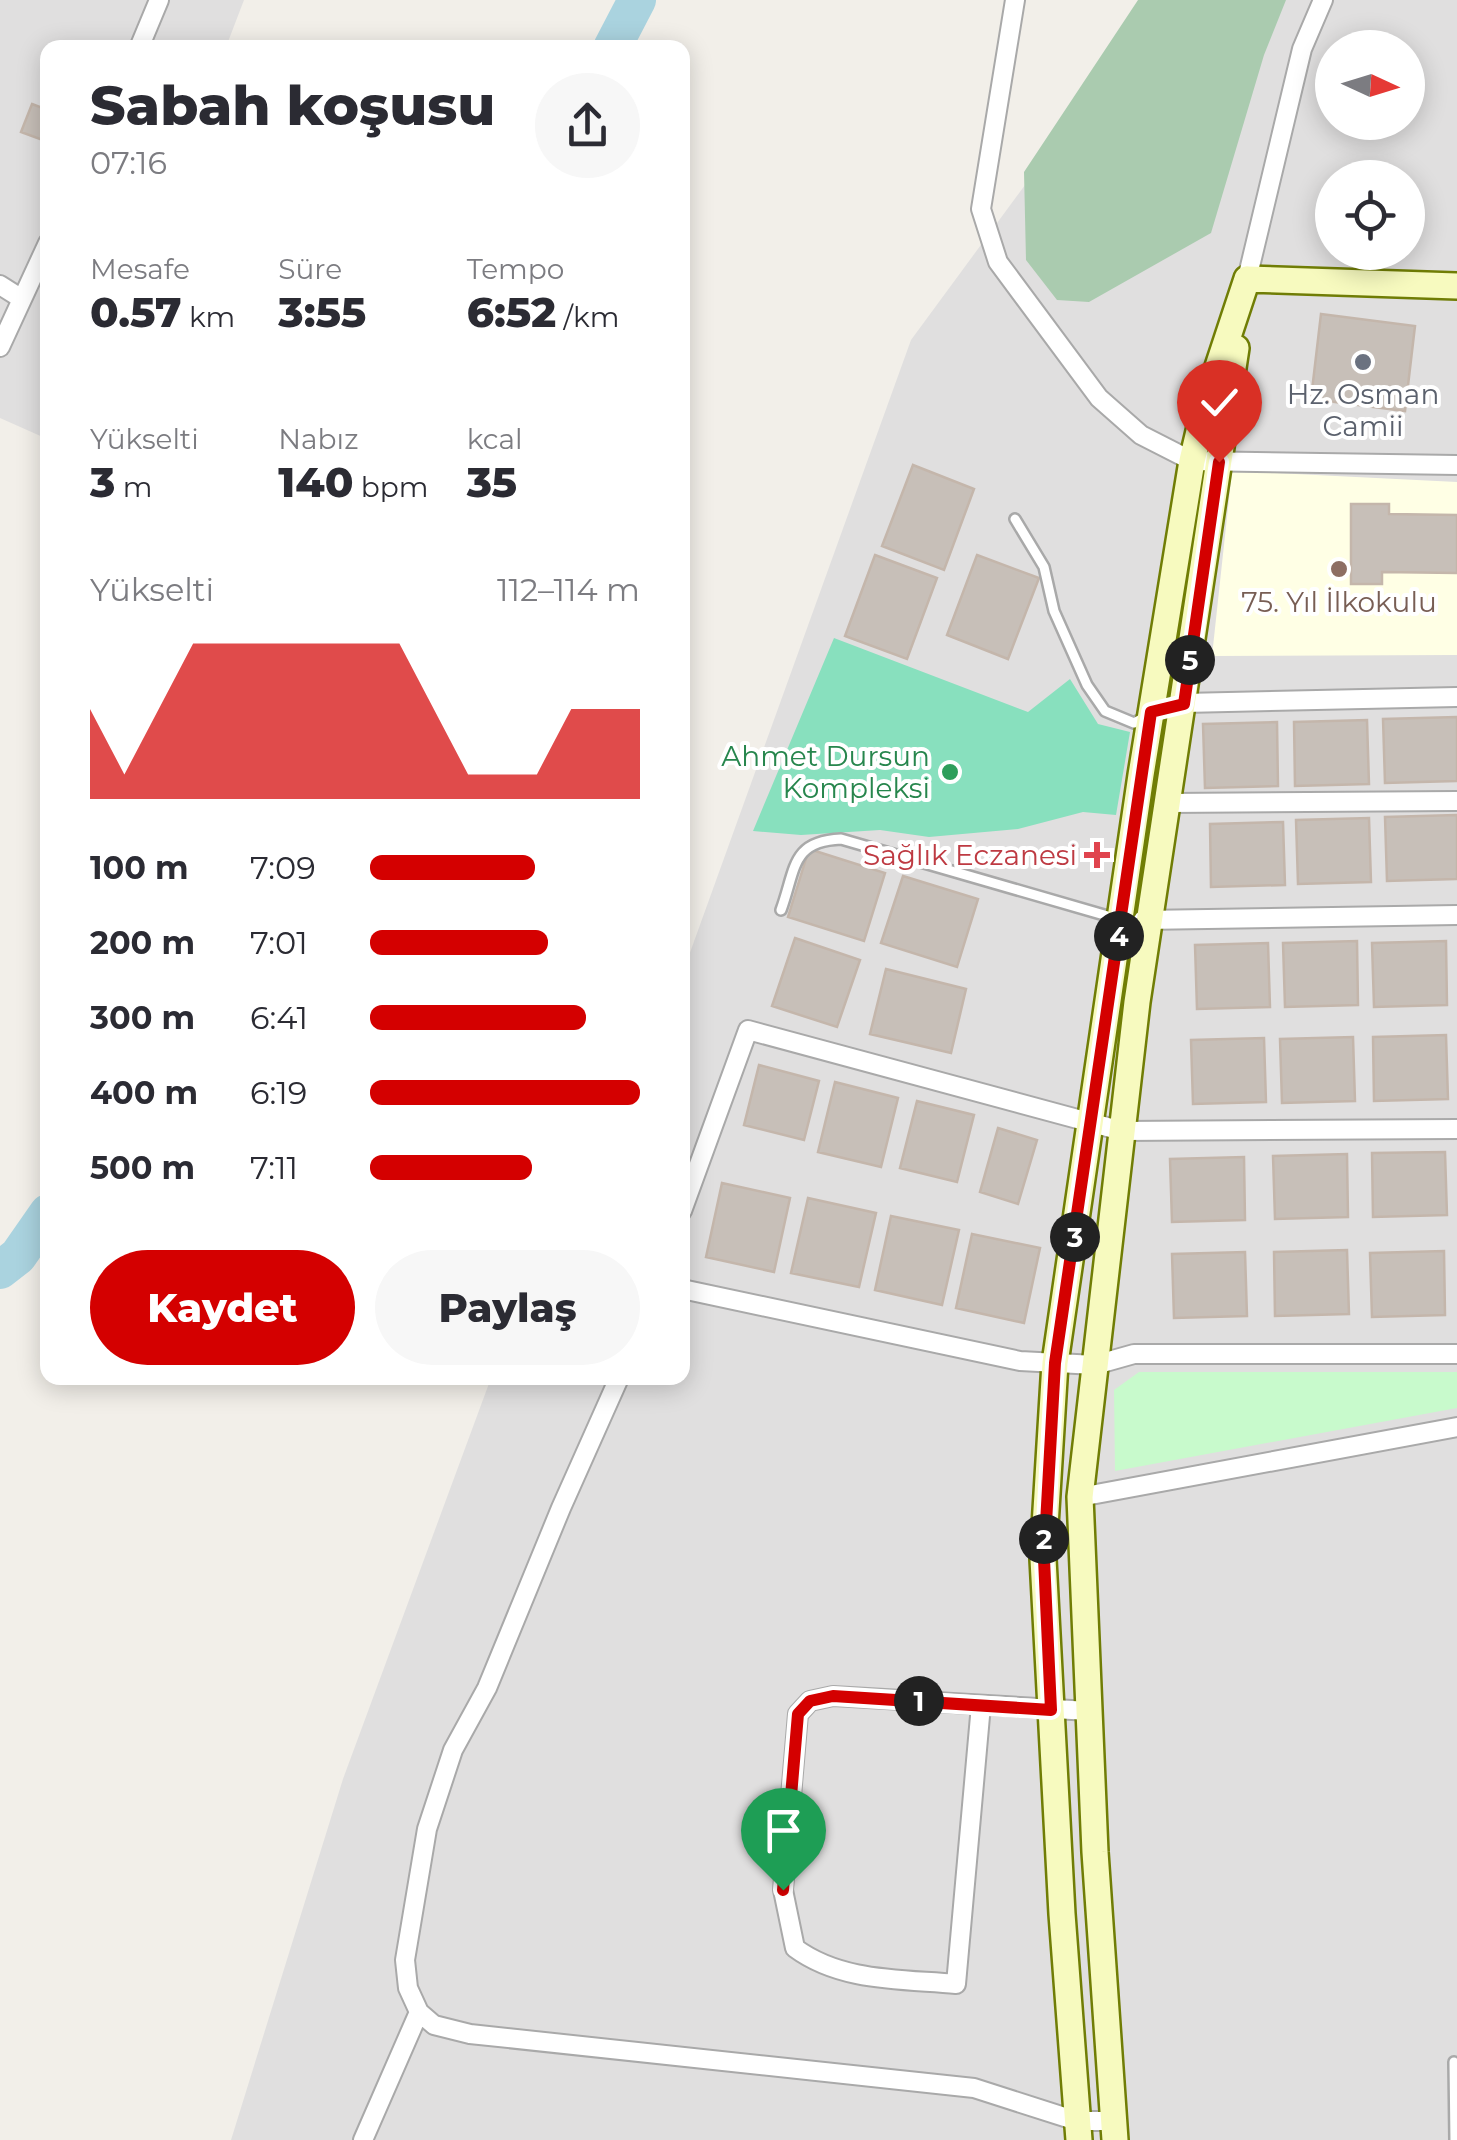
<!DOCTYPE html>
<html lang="tr">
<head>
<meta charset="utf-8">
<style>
  body { margin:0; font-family:Montserrat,sans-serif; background:#f7f7f7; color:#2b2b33; height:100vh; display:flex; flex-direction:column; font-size:38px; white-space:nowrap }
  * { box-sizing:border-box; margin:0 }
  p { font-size:32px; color:#7c7c81 }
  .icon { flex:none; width:55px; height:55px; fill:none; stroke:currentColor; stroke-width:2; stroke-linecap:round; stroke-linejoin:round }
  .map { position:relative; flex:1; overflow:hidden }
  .panel { position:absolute; left:40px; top:40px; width:650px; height:1345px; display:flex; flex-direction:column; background:#fff; border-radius:20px; box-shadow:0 5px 25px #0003 }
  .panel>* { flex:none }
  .needle { width:65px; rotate:94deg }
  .tools { position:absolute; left:1315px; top:30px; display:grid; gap:20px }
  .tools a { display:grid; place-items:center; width:110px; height:110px; border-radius:50%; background:#fff; box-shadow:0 5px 25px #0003; font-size:50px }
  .pin { position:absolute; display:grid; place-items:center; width:85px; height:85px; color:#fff; margin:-102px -42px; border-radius:50% 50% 50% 0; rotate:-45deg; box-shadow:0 0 10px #0007 }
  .pin .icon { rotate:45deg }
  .km { position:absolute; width:50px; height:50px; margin:-25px; border-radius:50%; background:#222; color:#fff; font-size:28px; line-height:50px; text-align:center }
  .round { display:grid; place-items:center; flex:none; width:105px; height:105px; border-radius:52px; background:#f7f7f7 }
  .summary { display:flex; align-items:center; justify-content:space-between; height:170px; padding:0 50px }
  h1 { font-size:55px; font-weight:800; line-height:75px }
  .figures { display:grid; grid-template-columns:repeat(3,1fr); gap:15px; height:170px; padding:10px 50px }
  .figures div { display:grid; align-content:center }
  .figures b { font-size:42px; font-weight:800 }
  .figures small { font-size:28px; font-weight:400 }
  .figures p { font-size:28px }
  .chart { height:280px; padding:20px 50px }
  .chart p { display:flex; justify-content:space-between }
  .chart svg { width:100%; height:180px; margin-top:10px; fill:#d40000; opacity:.7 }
  .action { display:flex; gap:20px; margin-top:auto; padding:20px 50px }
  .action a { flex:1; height:115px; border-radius:60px; background:#d40000; color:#fff; font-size:40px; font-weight:800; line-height:115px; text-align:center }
  .action a+a { background:#f7f7f7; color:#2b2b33 }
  ul { padding:0 50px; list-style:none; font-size:32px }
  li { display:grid; grid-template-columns:160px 120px 1fr; align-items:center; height:75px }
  li i { height:25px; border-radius:12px; background:#d40000 }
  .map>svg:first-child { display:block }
</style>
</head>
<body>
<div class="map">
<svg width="1457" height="2140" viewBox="0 0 1457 2140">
  <rect width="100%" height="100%" fill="#f2efe9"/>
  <path fill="#e0dfdf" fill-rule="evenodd" d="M0,0H244L226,47L48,48L45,438L0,418Z
    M1161,0H1457V2140H231L343,1779L491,1378H682L683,972L911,340ZM1332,48H1408V122H1332ZM1332,178H1408V252H1332Z"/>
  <path fill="#ffffe5" d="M1232,471L1457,482V655L1212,656Z"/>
  <path fill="#aacbaf" d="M1138,0H1286L1264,55L1211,233L1089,302L1057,300L1026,260L1024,172Z"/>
  <path fill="#c8facc" d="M1139,1372H1457V1408L1115,1471L1114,1390Z"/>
  <path fill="#88e0be" d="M834,638L1028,712L1070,679L1098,724L1130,732L1116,815L1083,812L1018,829L929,837L880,830L801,835L753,831Z"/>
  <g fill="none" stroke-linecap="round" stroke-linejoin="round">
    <path stroke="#aad3df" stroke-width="38" d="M612,48L637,0
      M0,1270L18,1256L48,1213"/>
  </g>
  <path fill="#c7bfb8" stroke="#c4b6ab" stroke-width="2.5" d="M32,104L48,110V142L21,132Z
    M1321,314L1415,326L1405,411L1311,399Z
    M913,465L974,489L944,570L882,546Z
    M1351,504H1389V514L1457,515V573L1382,572V584H1351Z
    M875,555L937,578L907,659L845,636Z
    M977,555L1039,578L1008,659L947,635Z
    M1457,717V781L1385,783L1383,719Z
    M1367,720L1369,784L1295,786L1294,722Z
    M1277,722L1278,786L1205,788L1203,724Z
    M1457,815V879L1387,881L1385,817Z
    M1369,818L1371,882L1298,884L1296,820Z
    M1283,822L1285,885L1211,887L1210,824Z
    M809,849L885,873L864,941L788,917Z
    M903,876L978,899L957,967L881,943Z
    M795,938L860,960L837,1027L772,1006Z
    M1357,941L1358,1005L1285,1007L1283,943Z
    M1446,941L1447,1005L1374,1007L1372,943Z
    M1268,943L1270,1007L1197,1009L1195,945Z
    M886,969L966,989L951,1053L870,1034Z
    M1446,1035L1448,1099L1374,1101L1373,1037Z
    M1353,1037L1355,1101L1282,1103L1280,1039Z
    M1264,1038L1266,1102L1193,1104L1191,1040Z
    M759,1065L819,1081L804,1140L744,1125Z
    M835,1082L898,1098L881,1167L818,1152Z
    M917,1101L974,1115L957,1182L900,1168Z
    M998,1128L1037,1140L1018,1204L980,1192Z
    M1445,1152L1447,1215L1373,1217L1372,1153Z
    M1347,1154L1348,1217L1275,1219L1273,1156Z
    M1244,1157L1245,1220L1172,1222L1170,1159Z
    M722,1183L790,1198L774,1272L706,1257Z
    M808,1198L876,1213L859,1287L791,1273Z
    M891,1216L959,1230L942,1305L875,1290Z
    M972,1234L1040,1248L1024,1323L956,1308Z
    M1347,1250L1349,1314L1275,1316L1274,1252Z
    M1444,1251L1445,1315L1372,1317L1370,1253Z
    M1245,1252L1247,1316L1174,1318L1172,1254Z"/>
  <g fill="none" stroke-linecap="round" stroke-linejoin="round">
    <g stroke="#a9a9a9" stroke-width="14">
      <path id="lane" d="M1015,519L1044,567L1054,611L1087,685L1105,711L1134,723L1145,717
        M781,910C796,869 791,841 841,839L1118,919
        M1454,2062L1455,2140"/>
    </g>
    <g stroke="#a9a9a9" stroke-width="22">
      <path id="street" d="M1015,0L981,209L998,262L1099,398L1141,435L1192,461L1457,465
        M139,48L159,0
        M1247,279L1302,49L1323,0
        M0,285L22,299
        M0,347L48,243
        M1151,713L1184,703L1457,697
        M1168,803L1457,801
        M1143,920L1457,915
        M682,1211L748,1030L1122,1131L1457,1129
        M682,1289L1020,1361L1095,1365L1134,1354H1457
        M619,1378L561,1508L487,1688L453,1750L427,1829L405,1960L408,1988L419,2012L434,2025L470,2034L974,2088L1077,2121H1114
        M1080,1497L1457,1427
        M981,1705L956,1984C901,1979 841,1982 795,1948L783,1890L798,1714L810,1701L833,1696L1089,1711
        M363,2140L419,2012"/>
    </g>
    <g stroke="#707d05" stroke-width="30">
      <path id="secondary" d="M1247,279L1457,286
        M1079,2140L1062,1914L1043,1559L1055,1363L1141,775L1192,461L1205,406L1247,279
        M1115,2140L1095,1852L1080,1497L1137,1002L1236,348"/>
    </g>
    <use href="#lane" stroke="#fff" stroke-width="9"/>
    <use href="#street" stroke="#fff" stroke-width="18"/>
    <use href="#secondary" stroke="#f7fabf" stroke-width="25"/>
  </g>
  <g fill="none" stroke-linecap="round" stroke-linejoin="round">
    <g stroke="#fff" stroke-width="20">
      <path id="route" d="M783,1890L798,1714L810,1701L833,1696L1051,1710L1044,1559L1055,1363L1151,712L1184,704L1219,462"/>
    </g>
    <use href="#route" stroke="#d40000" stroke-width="12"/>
  </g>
  <circle fill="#6b7280" stroke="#fff" stroke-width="4" cx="1363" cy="362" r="10"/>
  <circle fill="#8d6e63" stroke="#fff" stroke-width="4" cx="1339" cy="569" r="10"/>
  <circle fill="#2e9e5b" stroke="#fff" stroke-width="4" cx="950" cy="772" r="10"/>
  <path fill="#e0444e" stroke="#fff" stroke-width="4" d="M1092 840h10v10h10v10h-10v10h-10v-10h-10v-10h10z"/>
  <g text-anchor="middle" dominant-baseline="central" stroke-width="8" stroke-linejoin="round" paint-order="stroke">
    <g font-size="28" fill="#5b616d" stroke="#fff">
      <text x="1363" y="394">Hz. Osman<tspan x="1363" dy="32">Camii</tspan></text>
    </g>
    <g font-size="28" fill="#785e54" stroke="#fff">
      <text x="1339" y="602">75. Yıl İlkokulu</text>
    </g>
    <g font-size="28" fill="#27864d" stroke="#fff" text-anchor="end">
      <text x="930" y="756">Ahmet Dursun<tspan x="930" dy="32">Kompleksi</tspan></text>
    </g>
    <g font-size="28" fill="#be3a42" stroke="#fff" text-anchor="end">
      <text x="1077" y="855">Sağlık Eczanesi</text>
    </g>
  </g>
</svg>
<div class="tools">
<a><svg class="needle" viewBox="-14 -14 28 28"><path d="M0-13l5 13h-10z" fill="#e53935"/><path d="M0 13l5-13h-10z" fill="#7c7c81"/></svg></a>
<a><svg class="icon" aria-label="locate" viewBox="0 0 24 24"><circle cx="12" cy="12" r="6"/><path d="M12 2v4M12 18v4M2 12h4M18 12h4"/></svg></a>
</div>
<div class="pin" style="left:783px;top:1890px;background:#1e9e55"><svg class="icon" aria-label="arrive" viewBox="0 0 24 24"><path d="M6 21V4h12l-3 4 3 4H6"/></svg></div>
<div class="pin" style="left:1219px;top:462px;background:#d93025"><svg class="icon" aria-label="check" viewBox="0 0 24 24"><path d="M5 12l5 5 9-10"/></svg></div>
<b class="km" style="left:919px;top:1701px">1</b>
<b class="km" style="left:1044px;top:1539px">2</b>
<b class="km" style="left:1075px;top:1237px">3</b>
<b class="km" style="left:1119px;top:936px">4</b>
<b class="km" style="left:1190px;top:660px">5</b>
<section class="panel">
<div class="summary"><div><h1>Sabah koşusu</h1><p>07:16</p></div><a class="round"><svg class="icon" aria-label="share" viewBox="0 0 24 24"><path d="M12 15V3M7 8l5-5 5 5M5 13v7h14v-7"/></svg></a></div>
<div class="figures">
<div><p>Mesafe</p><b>0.57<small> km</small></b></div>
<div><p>Süre</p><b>3:55</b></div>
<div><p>Tempo</p><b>6:52<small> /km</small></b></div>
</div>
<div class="figures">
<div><p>Yükselti</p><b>3<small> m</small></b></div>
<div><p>Nabız</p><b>140<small> bpm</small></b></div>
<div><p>kcal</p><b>35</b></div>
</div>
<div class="chart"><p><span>Yükselti</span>112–114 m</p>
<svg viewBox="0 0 160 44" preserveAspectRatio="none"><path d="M0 44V22L10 38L20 22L30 6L40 6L50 6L60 6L70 6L80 6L90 6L100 22L110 38L120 38L130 38L140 22L150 22L160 22V44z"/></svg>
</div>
<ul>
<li><b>100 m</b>7:09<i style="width:61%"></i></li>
<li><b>200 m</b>7:01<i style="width:66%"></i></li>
<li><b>300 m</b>6:41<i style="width:80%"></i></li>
<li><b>400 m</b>6:19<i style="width:100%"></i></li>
<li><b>500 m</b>7:11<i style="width:60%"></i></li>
</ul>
<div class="action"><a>Kaydet</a><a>Paylaş</a></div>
</section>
</div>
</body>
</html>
